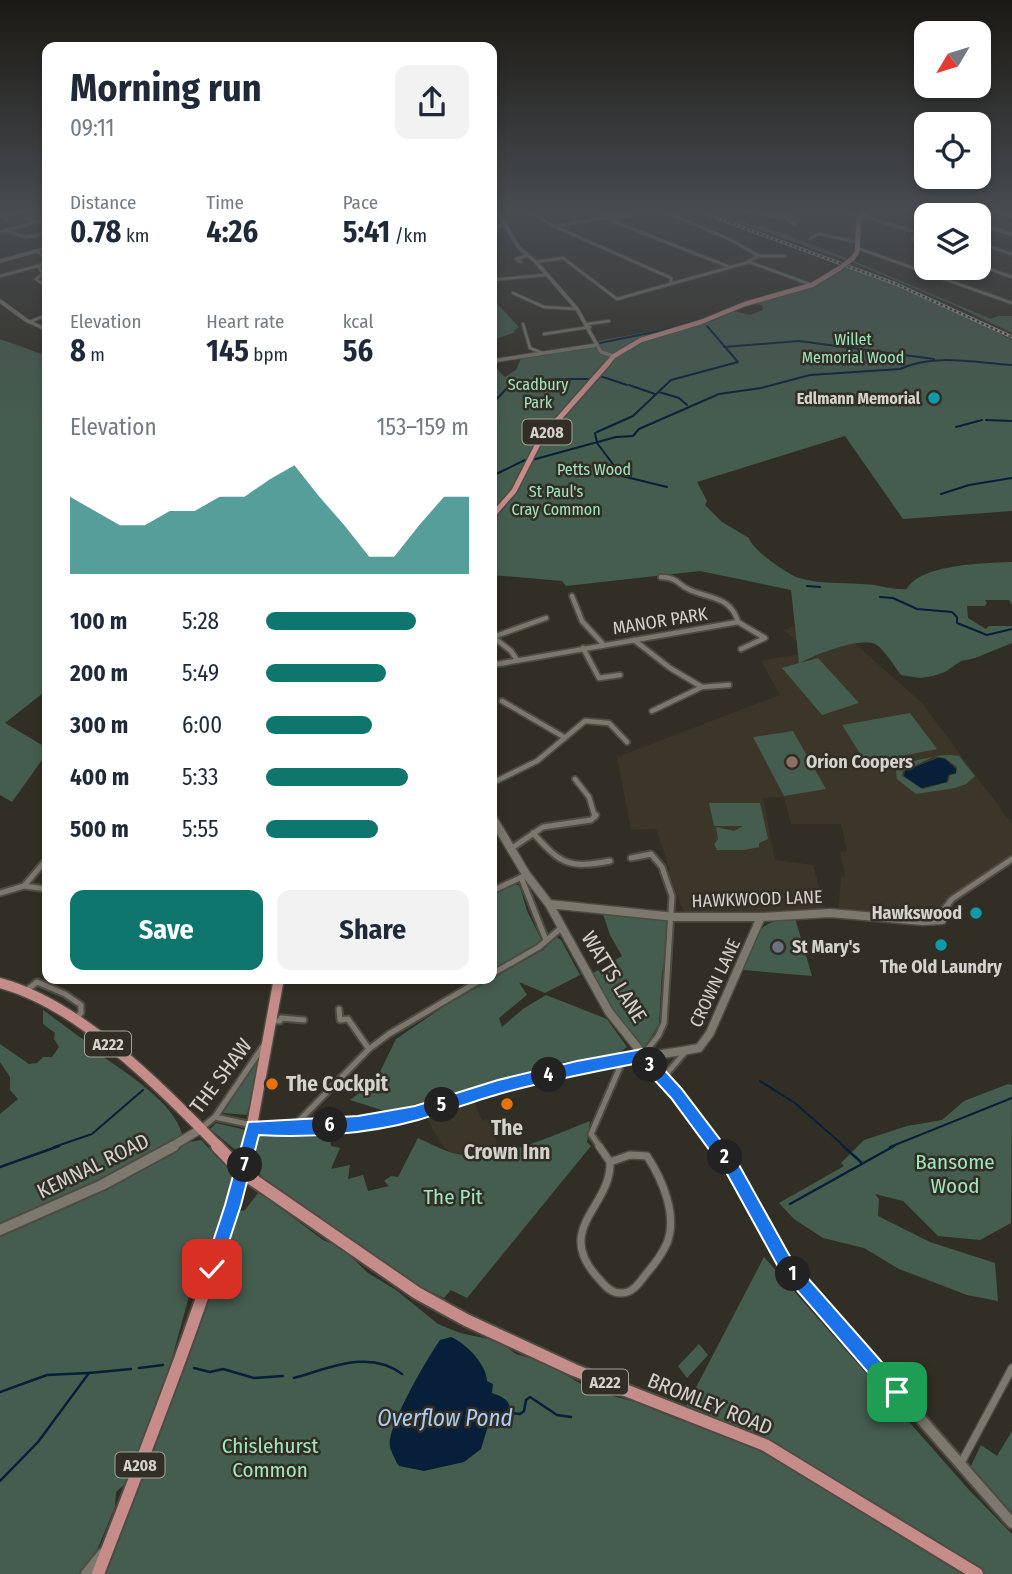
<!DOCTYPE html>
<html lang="en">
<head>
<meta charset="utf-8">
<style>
  body { margin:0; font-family:"Fira Sans Condensed",sans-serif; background:#f2f2f3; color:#1f2937; height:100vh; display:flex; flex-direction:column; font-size:26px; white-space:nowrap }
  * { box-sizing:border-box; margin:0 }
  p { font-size:23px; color:#747a83 }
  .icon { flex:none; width:38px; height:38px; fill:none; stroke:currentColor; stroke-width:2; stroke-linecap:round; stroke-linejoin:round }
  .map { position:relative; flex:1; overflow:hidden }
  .panel { position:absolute; left:42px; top:42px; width:455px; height:942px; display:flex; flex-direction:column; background:#fff; border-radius:14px; box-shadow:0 4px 10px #0003 }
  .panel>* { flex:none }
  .needle { width:46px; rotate:232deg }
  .buttons { position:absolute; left:914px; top:21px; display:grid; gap:14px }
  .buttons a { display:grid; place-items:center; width:77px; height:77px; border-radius:14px; background:#fff; box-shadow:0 4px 10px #0003; font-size:35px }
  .pin { position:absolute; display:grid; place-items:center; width:60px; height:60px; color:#fff; margin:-30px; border-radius:14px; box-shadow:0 4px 10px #0006 }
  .km { position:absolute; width:35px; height:35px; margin:-18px; border-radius:50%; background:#222; color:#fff; font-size:19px; line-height:35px; text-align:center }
  .round { display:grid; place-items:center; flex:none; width:74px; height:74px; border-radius:14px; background:#f2f2f3 }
  .head { display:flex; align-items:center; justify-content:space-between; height:119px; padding:0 28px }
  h1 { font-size:38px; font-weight:700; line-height:52px }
  .metrics { display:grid; grid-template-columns:repeat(3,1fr); gap:10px; height:119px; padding:7px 28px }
  .metrics div { display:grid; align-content:center }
  .metrics b { font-size:30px; font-weight:700 }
  .metrics small { font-size:19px; font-weight:400 }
  .metrics p { font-size:19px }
  .chart { height:196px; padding:14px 28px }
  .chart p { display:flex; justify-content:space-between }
  .chart svg { width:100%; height:126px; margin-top:7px; fill:#0f766e; opacity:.7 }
  .primary-button { display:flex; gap:14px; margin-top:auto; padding:14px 28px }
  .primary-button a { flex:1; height:80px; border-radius:14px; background:#0f766e; color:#fff; font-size:28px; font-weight:700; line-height:80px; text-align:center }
  .primary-button a+a { background:#f2f2f3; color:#1f2937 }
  ul { padding:0 28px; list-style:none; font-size:23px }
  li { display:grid; grid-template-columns:112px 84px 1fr; align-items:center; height:52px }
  li i { height:18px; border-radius:9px; background:#0f766e }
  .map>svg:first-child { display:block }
</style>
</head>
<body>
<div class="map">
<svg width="1012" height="1574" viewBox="0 0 1012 1574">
  <rect width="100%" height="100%" fill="#312e25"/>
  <path fill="#3c3628" d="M798,621L852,641L922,703L1012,824V859L948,900L939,918L838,912L841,877L845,876L840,852L847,851L841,824H791L784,797L763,798L775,860L813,865L826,911L684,912L668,872L670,870L656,829L631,830L617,757L780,695L761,661L799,654L802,646L784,630L792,627Z
    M474,1102L482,1121L487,1119L494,1132L499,1153L481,1155L450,1152L441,1144L427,1118Z"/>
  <path fill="#455d4f" d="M705,211L779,232L847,258L845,260Z
    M854,261L991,319L998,316H1012V333L954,305L852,262Z
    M849,265L925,296L1012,340V511L903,519L845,436L697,482L707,501L705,505L722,522L749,538C752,550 787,574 799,578C823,585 850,582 875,585C886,587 895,590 907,589C920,564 986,563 1012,562V605L1009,600H985L987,603L985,606H967L968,618L986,629L989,626H1012V643L975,658L961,661L945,672L933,676L920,678L901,675C894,666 886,652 877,645C865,635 813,655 800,663L818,658L859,703L822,715L782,668L799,663L791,590L700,571L566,586L562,581L492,575V364L505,377L516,370L521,358L599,345L598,341L681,326L684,327L713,321L734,311L750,315L763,310L762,305L753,304L807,289Z
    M492,298L519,327L513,331L516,332L492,340Z
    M0,339L47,356V690L5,723L47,748V753L12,802L0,795Z
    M910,713L937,749L866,763L842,725Z
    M793,731L826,789L784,796L753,737Z
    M950,755L959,756L975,776L966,784L955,788L916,794L897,779L896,771L917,760L933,757L903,771L902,776L923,789L948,782L950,775L956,774L957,767L945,758L935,756Z
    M709,803H760L768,839L759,843V847L744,850H717L714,844L718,839L716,827L734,831L743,826H714Z
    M513,885H518L520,887L527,911L542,941L492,970V896Z
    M603,914L672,920L662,972L659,1024L644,1049L609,1006L590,975L622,956L610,935Z
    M795,918L812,976L743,970C755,935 755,921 795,918Z
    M556,937L561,940L580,975L545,993L519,982L527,995L499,1018L502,1027L523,1009L546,995L607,1019L627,1047L618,1054L559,1063L413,1110L388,1112L350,1100L376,1080L396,1039L446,1005L543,950Z
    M43,1010L81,1038L100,1045L102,1056C128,1074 174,1103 182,1134L162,1147L201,1140L233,1173L235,1179L231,1183L224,1215L194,1278L162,1395L124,1485L116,1492L115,1507L87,1574H0V1114L18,1099L10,1090V1077L0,1062V1044L29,1064L37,1063L43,1057H52L59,1047L54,1039L55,1033L43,1024Z
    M260,1054L247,1115L223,1113Z
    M1008,1084L1012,1085L1011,1223L980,1240L938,1236L903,1201L875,1194L879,1199L878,1216L930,1242L995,1263L998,1301L967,1295L899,1269L864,1248L823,1238L794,1219L779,1203L844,1166L841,1163L864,1140L907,1126L942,1120L964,1101Z
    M590,1121L587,1142L591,1146L467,1298L451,1290L444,1298L413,1283L269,1184L252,1165L258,1137L263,1132L329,1133L331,1146L340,1148L331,1169L350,1165L348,1179L363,1175L368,1191L389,1186L384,1181L391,1176L398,1177L418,1138C429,1143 442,1150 453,1153C494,1164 551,1136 590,1121Z
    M216,1123L246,1130L242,1150L238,1152L210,1129Z
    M259,1192L323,1240L341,1247L368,1273L396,1290L438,1324L460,1333L498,1341L516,1354L546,1363L591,1390L635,1402L679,1420L764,1257L970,1491L1012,1534V1574H100L238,1210L244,1211Z
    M699,1344L708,1355L687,1378L678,1366Z
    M1012,1431V1512L970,1468L981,1445L997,1456Z"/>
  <path fill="#081f39" d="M938,758L945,759L956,769V773L948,775L947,782L921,788L904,776L905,771Z
    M451,1337C466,1343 487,1365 487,1381L493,1384L492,1393C510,1399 512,1404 509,1423L502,1428L489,1423L481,1449L464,1462L424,1471L399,1466C396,1462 391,1451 390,1447C386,1428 428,1357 440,1340Z"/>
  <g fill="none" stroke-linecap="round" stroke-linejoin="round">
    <path stroke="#081f39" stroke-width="2" d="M600,343L674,328
      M724,347L799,341L934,359
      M600,376L627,385
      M566,379H588
      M545,380L562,379
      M629,385L655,394
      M659,392L679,398L687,405
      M492,404L511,384L522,386L540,380
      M986,420L1012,421
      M956,427L982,420
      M597,432L633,416L671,380L738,362L707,326
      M595,433L597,443L622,476L667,487
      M532,460L616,437L633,436L639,429L719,394L761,388L810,375L900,369C934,353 976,363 1012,365
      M492,476L525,460
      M941,494L969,485L1012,478
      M807,586L820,587
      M880,597L893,598L917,609L952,612L957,617V623L987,635L1012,629
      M760,1081L795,1103L845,1147
      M54,1147L92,1134L143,1090
      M890,1147L1012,1098"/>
    <path stroke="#081f39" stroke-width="2.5" d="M843,1146L862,1163
      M0,1167L59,1146
      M790,1204L894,1146
      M139,1368L163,1365
      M194,1368L210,1372L223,1369L254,1378L283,1376
      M294,1378C330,1368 369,1349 402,1374
      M0,1392L47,1375L88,1373
      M509,1413L520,1414L524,1411L526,1400L530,1397L557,1415L571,1417
      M0,1481L38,1442L89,1373L131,1369"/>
    <g stroke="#4d4b43" stroke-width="4.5">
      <path id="street-far3" d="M528,211L554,226L671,278V282
        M593,211L604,216
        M663,211L731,240L759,256L749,261
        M745,211L781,217L800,211
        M845,211L859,217
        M993,211L1012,216
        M861,215L917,233L926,231
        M613,217L632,215L637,211
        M786,217L795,225
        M7,219L3,216L20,211L26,213
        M612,219L614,218L611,216L602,217L727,266
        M559,226L603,218
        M492,228L506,225
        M7,231L25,237L47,234
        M0,232L47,219
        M917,233L912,239L926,247
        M811,238L819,234L856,242
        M978,243L1012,254
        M857,248L1012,303
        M36,251L47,259
        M759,256H785
        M47,262L38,266L43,274L36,279L47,287
        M521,262L516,259L528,255
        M536,262L563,258L617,299L749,262L812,285
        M978,265L1012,277
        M0,276L38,266
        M492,280L545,275
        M513,293L544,307L577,309
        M29,322L47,315
        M523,324L530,348L542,353
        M588,324L609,321
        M544,334L590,327"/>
    </g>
    <g stroke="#4d4b43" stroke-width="8">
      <path id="street-far2" d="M572,596L582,621L603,644
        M738,622L765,638L741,649
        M634,640L670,668L702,687L729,685
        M583,648L599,678L620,675
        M517,660L511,651L493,637L546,618
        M492,665L738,622C731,597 711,599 690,590C676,584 679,578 661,577
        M502,701L564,737
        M652,711L702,687
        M575,779L589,797L595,817
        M492,783L537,761L585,721L609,723L627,742"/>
    </g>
    <g stroke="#4d4b43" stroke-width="9">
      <path id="street-far1" d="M533,833C561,864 568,869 610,861
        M512,848L543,827L591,820L596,815
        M631,858L651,854L662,867L672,896L664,1023L658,1036L643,1055
        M521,877L546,940
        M24,886L47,859
        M492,891L522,877
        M0,893L24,886L47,889
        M942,920L945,908L952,899L1012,859
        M492,974L539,947L561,928
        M27,990L37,982L65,994L81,1005V1013L76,1018
        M339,1009L340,1020L348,1019L369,1049
        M272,1021H280L281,1018L304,1020
        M663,1078L686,1051
        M215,1117L252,1125
        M293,1127L369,1049L389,1034L484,978
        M200,1129L215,1117L264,1045
        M600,1147L591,1134L623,1060"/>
    </g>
    <g stroke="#4d4b43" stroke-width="10">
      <path id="street" d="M599,1146L610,1162
        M630,1155L647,1156C662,1179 678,1215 667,1243C662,1254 654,1265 646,1274C640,1282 633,1293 622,1293C612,1294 605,1286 600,1280C551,1229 612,1207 610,1162Z
        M961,1463L1012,1368"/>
    </g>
    <g stroke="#4d4b43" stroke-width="5">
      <path id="secondary-far2" d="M497,211L519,248L536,262L577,309L601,352L614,356
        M934,211L949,215
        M978,224L1012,234
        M0,261L47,248
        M0,301L26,320L47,330
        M492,361L597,345"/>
    </g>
    <g stroke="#4d4b43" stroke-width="11">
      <path id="secondary-far1" d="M492,817L526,874L549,904L609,1012L717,1147
        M549,904L675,917H761L830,913L923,921L942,920
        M253,1127C372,1131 460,1096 572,1069C614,1059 657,1056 699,1048L710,1033L761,917
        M171,1147L199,1130"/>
    </g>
    <g stroke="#4d4b43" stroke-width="14">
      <path id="secondary" d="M716,1146L733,1169L787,1266L1012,1523
        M0,1230L102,1185L174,1146
        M86,1574L103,1553"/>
    </g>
    <g stroke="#4d4b43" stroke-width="6">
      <path id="primary-far3" d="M852,259L857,252L859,218L866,211
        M607,364L614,356L641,340L701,322L745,304L812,285L840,268"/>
    </g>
    <g stroke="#4d4b43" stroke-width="8">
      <path id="primary-far2" d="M492,516L514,491L540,440L608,363"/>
    </g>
    <g stroke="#4d4b43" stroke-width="13">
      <path id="primary-far1" d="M0,983C80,1004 162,1089 219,1147
        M248,1147L279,978"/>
    </g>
    <g stroke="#4d4b43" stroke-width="16">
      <path id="primary" d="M217,1146L243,1173L417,1293L466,1320L574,1370L765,1445L977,1574
        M98,1574C152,1433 210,1292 249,1146"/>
    </g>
    <use href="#street-far3" stroke="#7c786e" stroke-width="2.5"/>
    <use href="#street-far2" stroke="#7c786e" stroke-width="4.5"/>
    <use href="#street-far1" stroke="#7c786e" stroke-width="5"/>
    <use href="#street" stroke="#7c786e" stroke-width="7"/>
    <use href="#secondary-far2" stroke="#7c786e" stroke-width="3.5"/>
    <use href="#secondary-far1" stroke="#7c786e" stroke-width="8"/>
    <use href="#secondary" stroke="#7c786e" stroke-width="10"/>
    <use href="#primary-far3" stroke="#c58c8a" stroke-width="4.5"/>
    <use href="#primary-far2" stroke="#c58c8a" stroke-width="5"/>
    <use href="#primary-far1" stroke="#c58c8a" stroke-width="10"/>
    <use href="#primary" stroke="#c58c8a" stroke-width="12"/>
    <g stroke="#a3a19b" stroke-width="3.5">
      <path id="rail" d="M698,211L896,284L1012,337"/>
    </g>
    <use href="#rail" stroke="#312e25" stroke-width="2" stroke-dasharray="2.5" stroke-linecap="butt"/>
    <g stroke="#4d4b43" stroke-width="6" stroke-linecap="butt">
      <path id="primary-bridge" d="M840,268L852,259"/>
    </g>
    <use href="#primary-bridge" stroke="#c58c8a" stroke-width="4.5"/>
  </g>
  <linearGradient id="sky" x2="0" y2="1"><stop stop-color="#1b1914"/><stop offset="0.49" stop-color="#484c51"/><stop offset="1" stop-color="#484c51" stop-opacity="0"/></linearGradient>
  <rect width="1012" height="431" fill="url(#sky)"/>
  <path fill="#1a73e8" stroke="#fff" stroke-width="2" d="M642,1049L647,1051L681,1088L738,1163L792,1260L903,1386L905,1392L903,1398L897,1401L890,1398L781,1272L727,1174L671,1098L639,1063C592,1072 545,1081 499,1094C471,1102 445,1112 418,1120C368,1134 309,1138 259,1135L241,1205L220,1269L218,1275L212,1277L206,1275L204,1269L225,1205L248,1122L358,1116L415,1106L498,1080L577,1061Z"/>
  <g fill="#0f9aa8" stroke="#312e25" stroke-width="2.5">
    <circle cx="934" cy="398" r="7"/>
    <circle cx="976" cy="913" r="7"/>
    <circle cx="941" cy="945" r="7"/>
  </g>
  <circle fill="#8d6e63" stroke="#312e25" stroke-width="2.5" cx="792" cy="762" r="7"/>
  <circle fill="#6b7280" stroke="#312e25" stroke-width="2.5" cx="778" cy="947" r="7"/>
  <g fill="#e8710a" stroke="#312e25" stroke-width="2.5">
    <circle cx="272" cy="1084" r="7"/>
    <circle cx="507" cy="1104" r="7"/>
  </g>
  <g text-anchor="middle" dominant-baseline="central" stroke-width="5" stroke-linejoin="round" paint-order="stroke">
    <g font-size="16" fill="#a1e5be" stroke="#312e25">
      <text x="853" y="339">Willet<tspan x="853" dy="18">Memorial Wood</tspan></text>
      <text x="538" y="384">Scadbury<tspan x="538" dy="18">Park</tspan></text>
      <text x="594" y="469">Petts Wood</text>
      <text x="556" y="491">St Paul's<tspan x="556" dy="18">Cray Common</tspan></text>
    </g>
    <g font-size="16" font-weight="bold" fill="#d4d2cd" stroke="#312e25" text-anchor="end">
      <text x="920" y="398">Edlmann Memorial</text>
    </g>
    <g fill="#312e25" stroke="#a3a19b" stroke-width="2">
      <rect x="522.5" y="419.5" width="49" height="25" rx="5"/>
      <rect x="85" y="1031.5" width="46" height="25" rx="5"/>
      <rect x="582" y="1369.5" width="46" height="25" rx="5"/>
      <rect x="115.5" y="1452.5" width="49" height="25" rx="5"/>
    </g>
    <g font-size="16" font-weight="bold" fill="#d4d2cd">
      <text x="547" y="432">A208</text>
      <text x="108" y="1044">A222</text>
      <text x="605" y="1382">A222</text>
      <text x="140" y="1465">A208</text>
    </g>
    <g font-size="18" fill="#d4d2cd" stroke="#312e25">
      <text transform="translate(660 621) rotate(-9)">MANOR PARK</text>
      <text transform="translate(757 899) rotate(-2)">HAWKWOOD LANE</text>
      <text transform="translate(715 983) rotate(-65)">CROWN LANE</text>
    </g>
    <g font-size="18" font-weight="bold" fill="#d4d2cd" stroke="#312e25" text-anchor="start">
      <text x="806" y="762">Orion Coopers</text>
      <text x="962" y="913" text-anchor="end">Hawkswood</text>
      <text x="792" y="947">St Mary's</text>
      <text x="941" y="967" text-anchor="middle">The Old Laundry</text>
    </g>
    <g font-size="21" fill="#d4d2cd" stroke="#312e25">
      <text transform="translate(614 977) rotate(58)">WATTS LANE</text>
      <text transform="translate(221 1076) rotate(-53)">THE SHAW</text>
      <text transform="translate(93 1166) rotate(-26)">KEMNAL ROAD</text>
      <text transform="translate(710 1404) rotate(22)">BROMLEY ROAD</text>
    </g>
    <g font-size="21" font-weight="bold" fill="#d4d2cd" stroke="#312e25" text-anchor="start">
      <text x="286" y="1084">The Cockpit</text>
      <text x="507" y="1128" text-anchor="middle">The<tspan x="507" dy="24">Crown Inn</tspan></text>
    </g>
    <g font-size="21" fill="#a1e5be" stroke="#312e25">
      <text x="955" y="1162">Bansome<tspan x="955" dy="24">Wood</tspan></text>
      <text x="453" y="1197">The Pit</text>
      <text x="270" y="1446">Chislehurst<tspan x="270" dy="24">Common</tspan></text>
    </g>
    <g font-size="23" font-style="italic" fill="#abcdf7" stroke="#312e25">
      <text x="445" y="1418">Overflow Pond</text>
    </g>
  </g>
</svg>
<div class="buttons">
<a><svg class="needle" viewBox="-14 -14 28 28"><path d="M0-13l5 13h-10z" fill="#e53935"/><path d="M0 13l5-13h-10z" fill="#747a83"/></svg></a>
<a><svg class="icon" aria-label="locate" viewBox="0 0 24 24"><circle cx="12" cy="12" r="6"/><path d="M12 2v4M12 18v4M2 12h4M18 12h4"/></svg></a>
<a><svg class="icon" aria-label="layers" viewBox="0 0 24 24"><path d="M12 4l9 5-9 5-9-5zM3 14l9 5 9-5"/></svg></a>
</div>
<div class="pin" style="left:897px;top:1392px;background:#1e9e55"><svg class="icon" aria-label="arrive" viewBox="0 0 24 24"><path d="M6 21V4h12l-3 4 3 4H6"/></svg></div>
<div class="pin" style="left:212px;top:1269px;background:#d93025"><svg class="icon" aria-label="check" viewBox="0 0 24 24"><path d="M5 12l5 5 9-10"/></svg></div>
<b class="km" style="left:793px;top:1274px">1</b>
<b class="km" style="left:725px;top:1157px">2</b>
<b class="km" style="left:650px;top:1065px">3</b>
<b class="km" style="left:549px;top:1075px">4</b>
<b class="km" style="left:442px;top:1105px">5</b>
<b class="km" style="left:330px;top:1125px">6</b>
<b class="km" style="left:245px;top:1165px">7</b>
<section class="panel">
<div class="head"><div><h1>Morning run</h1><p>09:11</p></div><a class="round"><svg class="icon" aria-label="share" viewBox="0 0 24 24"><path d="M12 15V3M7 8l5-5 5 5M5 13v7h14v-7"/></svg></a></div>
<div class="metrics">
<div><p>Distance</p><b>0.78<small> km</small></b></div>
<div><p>Time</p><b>4:26</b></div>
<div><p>Pace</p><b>5:41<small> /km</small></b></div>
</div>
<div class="metrics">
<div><p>Elevation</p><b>8<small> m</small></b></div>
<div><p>Heart rate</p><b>145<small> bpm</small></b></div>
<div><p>kcal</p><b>56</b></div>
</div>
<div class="chart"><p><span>Elevation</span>153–159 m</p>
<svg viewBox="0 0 160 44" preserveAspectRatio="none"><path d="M0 44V17L10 22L20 27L30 27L40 22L50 22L60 17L70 17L80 11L90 6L100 17L110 27L120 38L130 38L140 27L150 17L160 17V44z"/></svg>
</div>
<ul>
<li><b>100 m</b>5:28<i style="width:74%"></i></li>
<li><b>200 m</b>5:49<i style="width:59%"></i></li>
<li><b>300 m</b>6:00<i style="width:52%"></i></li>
<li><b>400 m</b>5:33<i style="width:70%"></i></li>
<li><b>500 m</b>5:55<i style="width:55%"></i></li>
</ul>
<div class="primary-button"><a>Save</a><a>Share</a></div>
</section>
</div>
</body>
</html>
